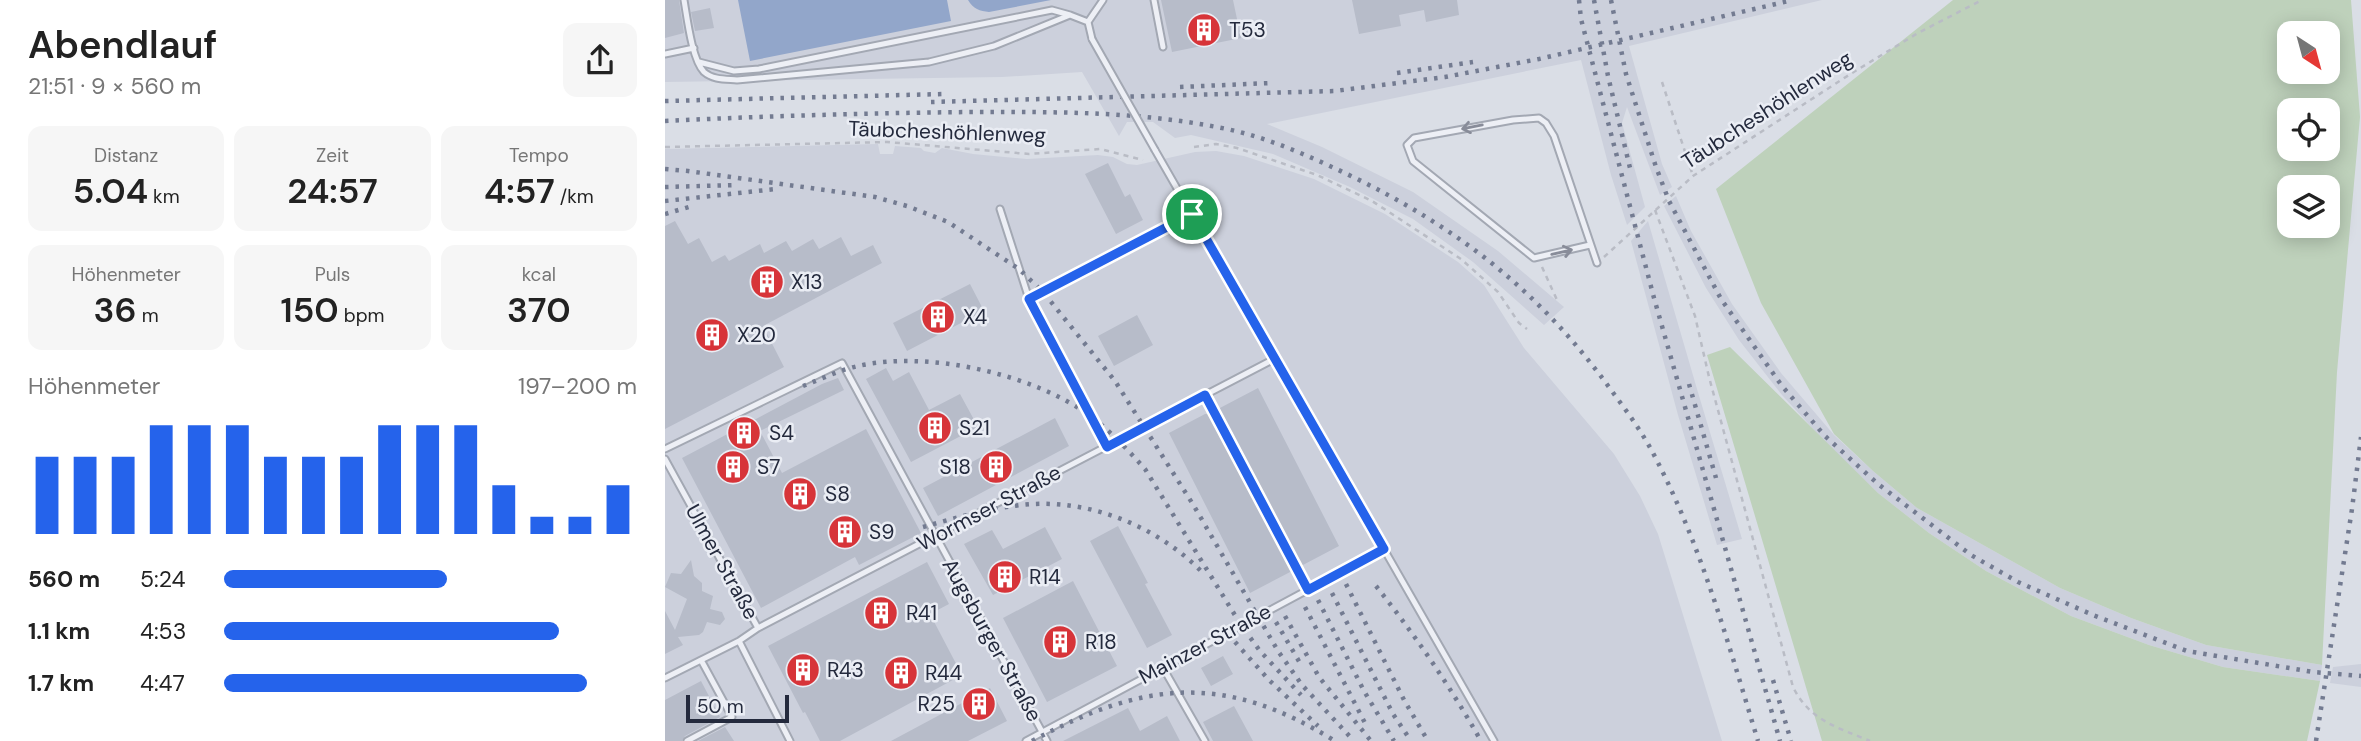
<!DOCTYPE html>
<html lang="de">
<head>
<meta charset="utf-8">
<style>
  body { margin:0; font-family:"DM Sans",sans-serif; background:#f6f6f6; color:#222; height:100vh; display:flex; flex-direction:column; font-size:26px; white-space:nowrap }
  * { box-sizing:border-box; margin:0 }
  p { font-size:23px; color:#767676 }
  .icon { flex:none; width:38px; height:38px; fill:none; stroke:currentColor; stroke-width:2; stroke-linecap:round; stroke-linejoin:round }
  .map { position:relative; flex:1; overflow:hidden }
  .details { display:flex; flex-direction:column; background:#fff; width:665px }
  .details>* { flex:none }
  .needle { width:46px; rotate:144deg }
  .tools { position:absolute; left:1612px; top:21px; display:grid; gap:14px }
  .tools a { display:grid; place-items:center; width:63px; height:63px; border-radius:14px; background:#fff; box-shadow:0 4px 18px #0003; font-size:35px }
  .scale { position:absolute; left:21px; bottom:18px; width:103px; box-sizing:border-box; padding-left:7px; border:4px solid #242a3d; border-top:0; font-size:19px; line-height:24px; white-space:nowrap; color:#242a3d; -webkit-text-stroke:5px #eaedf4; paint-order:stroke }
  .pin { position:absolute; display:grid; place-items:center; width:60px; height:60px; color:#fff; margin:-30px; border:4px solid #fff; border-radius:50%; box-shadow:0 2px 7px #0007 }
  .round { display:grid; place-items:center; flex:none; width:74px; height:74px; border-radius:14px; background:#f6f6f6 }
  .summary { display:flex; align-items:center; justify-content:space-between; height:119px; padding:0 28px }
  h1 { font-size:38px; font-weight:600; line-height:52px }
  .metrics { display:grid; grid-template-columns:repeat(3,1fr); gap:10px; height:119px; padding:7px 28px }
  .metrics div { display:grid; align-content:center; border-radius:14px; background:#f6f6f6; text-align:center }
  .metrics b { font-size:35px; font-weight:600 }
  .metrics small { font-size:19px; font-weight:400 }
  .metrics p { font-size:19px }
  .chart { height:196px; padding:14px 28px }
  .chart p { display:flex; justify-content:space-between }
  .chart svg { width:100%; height:126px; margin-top:7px; stroke:#2563eb; stroke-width:6 }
  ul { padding:0 28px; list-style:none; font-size:23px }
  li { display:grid; grid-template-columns:112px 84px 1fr; align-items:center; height:52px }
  li i { height:18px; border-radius:9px; background:#2563eb }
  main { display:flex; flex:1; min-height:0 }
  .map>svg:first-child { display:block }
</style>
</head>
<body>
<main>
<section class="details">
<div class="summary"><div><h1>Abendlauf</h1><p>21:51 · 9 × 560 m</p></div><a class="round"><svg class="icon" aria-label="share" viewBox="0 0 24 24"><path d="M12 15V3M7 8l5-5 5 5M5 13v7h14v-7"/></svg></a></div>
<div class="metrics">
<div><p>Distanz</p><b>5.04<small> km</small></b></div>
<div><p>Zeit</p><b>24:57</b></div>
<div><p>Tempo</p><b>4:57<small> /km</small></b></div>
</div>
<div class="metrics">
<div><p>Höhenmeter</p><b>36<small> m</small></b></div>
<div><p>Puls</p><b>150<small> bpm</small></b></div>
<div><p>kcal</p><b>370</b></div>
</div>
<div class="chart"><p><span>Höhenmeter</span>197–200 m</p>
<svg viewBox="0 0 160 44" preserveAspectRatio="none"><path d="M5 44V17M15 44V17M25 44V17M35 44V6M45 44V6M55 44V6M65 44V17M75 44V17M85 44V17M95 44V6M105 44V6M115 44V6M125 44V27M135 44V38M145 44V38M155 44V27"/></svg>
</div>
<ul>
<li><b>560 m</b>5:24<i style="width:54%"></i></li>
<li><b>1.1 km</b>4:53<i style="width:81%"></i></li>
<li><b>1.7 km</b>4:47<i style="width:88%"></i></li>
</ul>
</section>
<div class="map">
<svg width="1696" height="741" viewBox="0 0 1696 741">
  <rect width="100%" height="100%" fill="#dadee6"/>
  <path fill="#ccd0dc" d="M0,0H1157L964,46L997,164L1007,187L995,195L962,107L957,123L980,207L962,225L946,175L916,60L602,124L657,147L748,192L833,251L899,307L879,325L808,262L748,219L685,187L608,154L526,135L510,138L488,122H462L454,136L417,72L337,77L0,82Z
    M213,144L215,154H228L230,146L256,148L259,151L270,153L277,148L308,154L362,159L433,155L448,157L462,164L472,165L530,152L551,151L579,156L649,179L720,214L793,262L819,285L859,348L949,454L975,496L993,534L1057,741H0V149Z
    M1011,196L1026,231L1067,304L1116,373L1169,435L1208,471L1252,508L1395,588L1466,618L1541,645L1657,665L1655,681L1558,667L1484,645L1406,616L1321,571L1264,533L1213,493L1162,444L1117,395L1074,340L1041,288L999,206Z
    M983,221L1032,389L1077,539L1052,545L1013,415L966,241Z
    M1696,664V687L1665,683L1668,667Z"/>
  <path fill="#bed1bb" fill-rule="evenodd" d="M1288,0H1686L1695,117L1672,372L1657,665L1541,645L1466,618L1395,588L1252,508L1208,471L1169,434L1096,303L1051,189ZM1624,33H1662V72H1624ZM1624,110H1662V149H1624ZM1624,187H1662V226H1624Z
    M1065,347L1213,493L1264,533L1321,571L1406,616L1484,645L1558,667L1655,681L1642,741H1157L1042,355Z"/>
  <path fill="#92a6ca" d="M73,0H282L286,21L85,61Z
    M303,0H386L324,12C315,11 308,9 303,0Z"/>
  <path fill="#b7bcc9" d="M0,0H14L19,33L0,38Z
    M496,0H568L576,38L507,52Z
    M687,0H792L794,15L761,22L759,10L734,15L736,26L694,34Z
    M45,8L49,28L30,31L26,12Z
    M443,163L460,197L465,194L478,220L451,234L420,174Z
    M10,221L23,244L34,238L47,262L60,255L64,261L95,244L99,253L121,241L127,251L148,239L154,249L176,237L186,256L208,245L217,263L98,326L119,367L0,429V226Z
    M305,284L319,311L242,351L228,323Z
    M472,315L488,345L449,366L433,336Z
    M221,368L228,381L244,372L264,410L295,394L313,427L246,462L201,379Z
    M173,378L179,390L95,431L117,473L201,429L256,533L194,565L190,557L96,608L17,458L157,384Z
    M593,388L674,546L636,566L553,409Z
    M540,414H544L627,571L585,593L504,433Z
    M390,418L404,446L273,516L258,488Z
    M453,526L483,583L480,584L507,635L482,648L425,541Z
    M380,527L397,559L328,595L299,544L327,530L338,549Z
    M26,560L29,576L37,583V591L48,596L45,609L57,612L60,619L55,625L42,622L38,632L34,635L13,637L18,645L0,654V611L10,630L22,599L0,587L6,573L16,574Z
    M262,562L284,604L265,614L297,675L175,741H155L140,712L138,713L103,646Z
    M408,581L452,666L382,702L338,618Z
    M558,656L568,674L546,686L536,668Z
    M36,681L55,717L20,736L17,741H0V700Z
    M325,688L342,721L303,741H226Z
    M569,706L588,741H548L538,722Z
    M463,708L475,731L502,716L515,741H398Z
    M60,727L69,741H33Z"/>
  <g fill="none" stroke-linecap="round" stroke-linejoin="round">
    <g stroke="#a3a8b3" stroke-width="9">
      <path id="lane" d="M19,0C22,17 27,60 39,72C48,80 61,79 72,80L264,62L329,46L405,15L423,22
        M489,0L498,47
        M427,39L423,22L438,0
        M0,54L29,48
        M34,62L69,71L94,69L387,10L405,15
        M490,150L829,741
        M335,209L364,299L442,447
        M925,245L869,258L748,161L742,145L749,138L848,120L874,118L881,123L889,136L932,263
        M364,299L527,214
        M540,395L643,590
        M0,449L177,363L382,741
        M0,459L93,628
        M74,641L125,741
        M497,666L540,741
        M0,678L74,641L93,628L611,358
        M22,741L67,717L36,660
        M361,741L719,549"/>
    </g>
    <path stroke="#b9bcc5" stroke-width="2.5" stroke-dasharray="5 5" stroke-linecap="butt" d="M997,82L1028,176
      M0,147L222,142L364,154L435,149L478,160
      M529,147L551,144L572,148L652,175L707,201L796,259L833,292L854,323L862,329
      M990,210L1030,316L1044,377L1128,687C1145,721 1172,727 1205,741
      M939,257L1028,176L1187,73L1253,33L1317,0
      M877,267L892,300"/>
    <use href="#lane" stroke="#edeff5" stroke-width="5"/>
    <path stroke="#737b91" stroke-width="4.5" stroke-dasharray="3.5 7" stroke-linecap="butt" d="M914,0L916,19L989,298L1115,741
      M929,0L943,76L965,168
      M946,0L961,74L991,167L1004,201L1056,299L1117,386L1160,436L1213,484L1306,555L1353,582L1428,615L1522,651L1648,672L1696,676
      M732,73L808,62
      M515,87L606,83
      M0,101L278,94
      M266,102L670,91L780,77L874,59L1128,0
      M0,121C102,116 204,113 307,112C396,112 474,111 562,129C604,138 644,156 682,174C794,228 876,292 949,394C963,413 977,432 988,453C1036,544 1063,643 1093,741
      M0,169L23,171L210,197L242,206L283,222L354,269L378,292L450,381L529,506L613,651L637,685L689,741
      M0,187L72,185
      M0,201L111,189
      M0,214L27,206
      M1024,384L1051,478
      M138,386C156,379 175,370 193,366C263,350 369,374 427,417C446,432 464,451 480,469L576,625L595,651L636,695
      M258,527C293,517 332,506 369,504C431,501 496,529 539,574
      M681,584L739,700L763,741
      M711,586C750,635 785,686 816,741
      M667,593L728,714L746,741
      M653,600L699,691L729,741
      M640,607L700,723
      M620,616L654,677L706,741
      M611,622L635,663
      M570,642L604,680L653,726
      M1108,680L1126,741
      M367,741C479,681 559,672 670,741
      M1651,741L1687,509L1696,437"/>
    <g stroke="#a3a8b3" stroke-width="9" stroke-linecap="butt">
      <path id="lane-bridge" d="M427,39L490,150"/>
    </g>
    <use href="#lane-bridge" stroke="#edeff5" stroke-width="5"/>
  </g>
  <defs><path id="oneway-shaft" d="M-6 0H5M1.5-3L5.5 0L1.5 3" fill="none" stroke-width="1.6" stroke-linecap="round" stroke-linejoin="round" transform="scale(1.75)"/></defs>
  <g stroke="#888c99">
    <use href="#oneway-shaft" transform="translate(807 127) rotate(169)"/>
    <use href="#oneway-shaft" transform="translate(897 252) rotate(-13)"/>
  </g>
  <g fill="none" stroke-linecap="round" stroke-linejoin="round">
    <g stroke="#fff" stroke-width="14">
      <path id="route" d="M527,214L719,549L643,590L540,395L442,447L364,299Z"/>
    </g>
    <use href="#route" stroke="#2563eb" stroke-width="9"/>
  </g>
  <defs>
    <g id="building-disc" transform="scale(1.75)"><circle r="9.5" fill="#d73439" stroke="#eaedf4"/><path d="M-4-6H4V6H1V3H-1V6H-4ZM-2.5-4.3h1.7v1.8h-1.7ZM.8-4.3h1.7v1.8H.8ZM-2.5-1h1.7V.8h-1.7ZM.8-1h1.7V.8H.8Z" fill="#fff"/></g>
  </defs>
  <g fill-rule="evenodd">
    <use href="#building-disc" x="539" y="30"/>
    <use href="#building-disc" x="102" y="282"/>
    <use href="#building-disc" x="273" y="317"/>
    <use href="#building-disc" x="47" y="335"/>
    <use href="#building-disc" x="270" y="428"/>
    <use href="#building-disc" x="79" y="433"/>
    <use href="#building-disc" x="68" y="467"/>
    <use href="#building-disc" x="331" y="467"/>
    <use href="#building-disc" x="135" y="494"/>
    <use href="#building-disc" x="180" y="532"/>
    <use href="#building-disc" x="340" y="577"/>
    <use href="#building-disc" x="216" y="613"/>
    <use href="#building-disc" x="395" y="642"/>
    <use href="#building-disc" x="138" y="670"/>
    <use href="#building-disc" x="236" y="673"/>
    <use href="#building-disc" x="314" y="704"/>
  </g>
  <g text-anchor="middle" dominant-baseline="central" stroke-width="5" stroke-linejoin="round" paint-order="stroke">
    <g font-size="21" fill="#242a3d" stroke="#eaedf4" text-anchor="start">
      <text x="564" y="30">T53</text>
      <text x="126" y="282">X13</text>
      <text x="298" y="317">X4</text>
      <text x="72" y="335">X20</text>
      <text x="294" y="428">S21</text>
      <text x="104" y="433">S4</text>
      <text x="92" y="467">S7</text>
      <text x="306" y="467" text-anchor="end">S18</text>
      <text x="160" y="494">S8</text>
      <text x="204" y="532">S9</text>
      <text x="364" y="577">R14</text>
      <text x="241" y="613">R41</text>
      <text x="420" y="642">R18</text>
      <text x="162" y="670">R43</text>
      <text x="260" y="673">R44</text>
      <text x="290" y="704" text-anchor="end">R25</text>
    </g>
    <g font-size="21" fill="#242a3d" stroke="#eaedf4">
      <text transform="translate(1102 110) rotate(-33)">Täubcheshöhlenweg</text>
      <text transform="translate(282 132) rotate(2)">Täubcheshöhlenweg</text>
      <text transform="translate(324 508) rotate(-28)">Wormser Straße</text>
      <text transform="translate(57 562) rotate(61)">Ulmer Straße</text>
      <text transform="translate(327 640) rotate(61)">Augsburger Straße</text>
      <text transform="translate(540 644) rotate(-28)">Mainzer Straße</text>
    </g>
  </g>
</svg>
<div class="tools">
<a><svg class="needle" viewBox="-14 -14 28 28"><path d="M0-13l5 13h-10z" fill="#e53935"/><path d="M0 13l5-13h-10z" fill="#767676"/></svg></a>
<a><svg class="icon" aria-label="locate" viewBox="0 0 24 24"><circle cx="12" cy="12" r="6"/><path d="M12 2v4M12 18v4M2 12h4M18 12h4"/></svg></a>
<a><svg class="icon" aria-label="layers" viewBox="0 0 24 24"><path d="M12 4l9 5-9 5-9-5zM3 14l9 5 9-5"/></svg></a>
</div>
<div class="scale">50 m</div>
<div class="pin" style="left:527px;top:214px;background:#1e9e55"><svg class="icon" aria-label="arrive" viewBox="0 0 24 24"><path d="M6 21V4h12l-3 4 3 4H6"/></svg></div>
</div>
</main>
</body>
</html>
